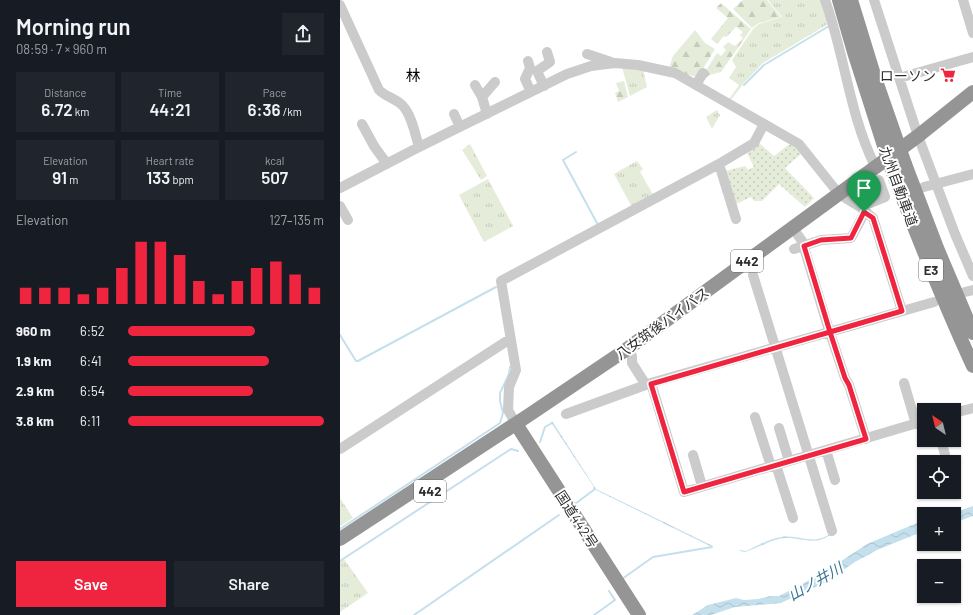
<!DOCTYPE html>
<html lang="en">
<head>
<meta charset="utf-8">
<style>
  body { margin:0; font-family:Barlow,"Noto Sans JP",sans-serif; background:#20242c; color:#f1f3f6; height:100vh; display:flex; flex-direction:column; font-size:15px; white-space:nowrap }
  * { box-sizing:border-box; margin:0 }
  p { font-size:13px; color:#9ea1a6 }
  .icon { flex:none; width:22px; height:22px; fill:none; stroke:currentColor; stroke-width:2; stroke-linecap:round; stroke-linejoin:round }
  .map { position:relative; flex:1; overflow:hidden }
  .panel { display:flex; flex-direction:column; background:#171b24; width:340px }
  .panel>* { flex:none }
  .needle { width:26px; rotate:325deg }
  .fabs { position:absolute; left:577px; top:403px; display:grid; gap:8px }
  .fabs a { display:grid; place-items:center; width:44px; height:44px; border-radius:0px; background:#171b24; box-shadow:0 1px 3px #0004; font-size:20px }
  .pin { position:absolute; display:grid; place-items:center; width:34px; height:34px; color:#fff; margin:-41px -17px; border-radius:50% 50% 50% 0; rotate:-45deg; box-shadow:0 0 4px #0007 }
  .pin .icon { rotate:45deg }
  .round { display:grid; place-items:center; flex:none; width:42px; height:42px; border-radius:0px; background:#20242c }
  .summary { display:flex; align-items:center; justify-content:space-between; height:68px; padding:0 16px }
  h1 { font-size:22px; font-weight:600; line-height:30px }
  .figures { display:grid; grid-template-columns:repeat(3,1fr); gap:6px; height:68px; padding:4px 16px }
  .figures div { display:grid; align-content:center; border-radius:0px; background:#20242c; text-align:center }
  .figures b { font-size:17px; font-weight:600 }
  .figures small { font-size:11px; font-weight:400 }
  .figures p { font-size:11px }
  .chart { height:112px; padding:8px 16px }
  .chart p { display:flex; justify-content:space-between }
  .chart svg { width:100%; height:72px; margin-top:4px; stroke:#ef2540; stroke-width:6 }
  .primary-button { display:flex; gap:8px; margin-top:auto; padding:8px 16px }
  .primary-button a { flex:1; height:46px; border-radius:0px; background:#ef2540; color:#fff; font-size:16px; font-weight:600; line-height:46px; text-align:center }
  .primary-button a+a { background:#20242c; color:#f1f3f6 }
  ul { padding:0 16px; list-style:none; font-size:13px }
  li { display:grid; grid-template-columns:64px 48px 1fr; align-items:center; height:30px }
  li i { height:10px; border-radius:5px; background:#ef2540 }
  main { display:flex; flex:1; min-height:0 }
  .map>svg:first-child { display:block }
</style>
</head>
<body>
<main>
<section class="panel">
<div class="summary"><div><h1>Morning run</h1><p>08:59 · 7 × 960 m</p></div><a class="round"><svg class="icon" aria-label="share" viewBox="0 0 24 24"><path d="M12 15V3M7 8l5-5 5 5M5 13v7h14v-7"/></svg></a></div>
<div class="figures">
<div><p>Distance</p><b>6.72<small> km</small></b></div>
<div><p>Time</p><b>44:21</b></div>
<div><p>Pace</p><b>6:36<small> /km</small></b></div>
</div>
<div class="figures">
<div><p>Elevation</p><b>91<small> m</small></b></div>
<div><p>Heart rate</p><b>133<small> bpm</small></b></div>
<div><p>kcal</p><b>507</b></div>
</div>
<div class="chart"><p><span>Elevation</span>127–135 m</p>
<svg viewBox="0 0 160 44" preserveAspectRatio="none"><path d="M5 44V34M15 44V34M25 44V34M35 44V38M45 44V34M55 44V22M65 44V6M75 44V6M85 44V14M95 44V30M105 44V38M115 44V30M125 44V22M135 44V18M145 44V26M155 44V34"/></svg>
</div>
<ul>
<li><b>960 m</b>6:52<i style="width:65%"></i></li>
<li><b>1.9 km</b>6:41<i style="width:72%"></i></li>
<li><b>2.9 km</b>6:54<i style="width:64%"></i></li>
<li><b>3.8 km</b>6:11<i style="width:100%"></i></li>
</ul>
<div class="primary-button"><a>Save</a><a>Share</a></div>
</section>
<div class="map">
<svg width="633" height="615" viewBox="0 0 633 615">
  <defs>
    <pattern id="grass-tufts" width="24" height="20" patternUnits="userSpaceOnUse"><rect width="24" height="20" fill="#e5ecda"/><path d="M3 7l-1-3M5 7V3M7 7l1-3M15 17l-1-3M17 17v-4M19 17l1-3" fill="none" stroke="#c5cbbb"/></pattern>
    <pattern id="forest-firs" width="22" height="20" patternUnits="userSpaceOnUse"><rect width="22" height="20" fill="#e5ecda"/><path d="M5 1l3.5 6h-7zM16 11l3.5 6h-7z" fill="#c5cbbb"/></pattern>
    <pattern id="garden-dots" width="8" height="8" patternUnits="userSpaceOnUse"><rect width="8" height="8" fill="#e5ecda"/><path d="M2 2h.1M6 6h.1" fill="none" stroke="#c5cbbb" stroke-width="1.8" stroke-linecap="round"/></pattern>
    <pattern id="water-waves" width="16" height="10" patternUnits="userSpaceOnUse"><rect width="16" height="10" fill="#c5e0ed"/><path d="M0 5q4-4 8 0t8 0" fill="none" stroke="#aac0cc"/></pattern>
  </defs>
  <rect width="100%" height="100%" fill="#fff"/>
  <path fill="url(#grass-tufts)" d="M428,0H482L488,24L423,63L404,83L390,101L389,99L399,85L389,78L396,67L392,60L413,29L419,24L442,17Z
    M282,67L303,69L307,87L290,96Z
    M377,110L380,115L372,129L366,117Z
    M130,144L147,176L141,180L122,150Z
    M297,161L303,169L300,172L314,196L292,207L274,174Z
    M148,179L173,226L144,242L119,195Z
    M0,498L13,518L0,526Z
    M4,559L28,593L0,612V562Z"/>
  <path fill="url(#forest-firs)" d="M403,0H427L441,17L419,23L412,28L393,9Z
    M381,3L411,29L381,72L369,75L363,82L360,80L377,53L381,56L386,50L383,47L388,42L395,46L403,38L400,35L403,32L396,27L386,37L384,36L377,44L371,39L388,18L376,8Z
    M355,30L365,43L375,49L358,77L348,75L329,68L333,56Z
    M284,81L288,97L278,102L275,93L279,91L276,83Z"/>
  <path fill="url(#garden-dots)" d="M419,143L434,156L451,143L462,153L445,168L474,198L465,207L439,184L422,201H414L411,197L394,205L385,171L405,166L408,170L414,167L406,151Z"/>
  <path fill="url(#water-waves)" d="M212,421L256,489L373,546L372,547L256,490L212,424H210Z
    M633,506V516L614,523V514H611Z
    M584,520V531L537,550L515,562L486,582L441,603L395,607L371,615H352L368,605L396,598L404,600L418,599L430,596H439L483,573L527,544Z
    M490,534V535C475,546 464,538 447,538C433,538 419,548 405,552L400,551V550L406,551C417,546 429,539 441,537C460,534 472,546 490,534Z"/>
  <g fill="none" stroke-linecap="round" stroke-linejoin="round">
    <path stroke="#c5e0ed" stroke-width="2" d="M404,85L424,65L489,26
      M236,152L223,160L258,225
      M0,335L16,361H18L156,287
      M200,442L205,427L212,423
      M235,504L255,489L254,488
      M0,529L160,423L163,413L160,401V393L169,374L170,367
      M0,561L171,449L178,451
      M282,579L313,557L372,547
      M74,615L219,515
      M254,615L275,600L269,591"/>
    <path stroke="#cbcbcb" stroke-width="10" d="M485,0C505,55 509,114 535,166
      M534,0L578,136L615,234L633,276
      M623,0L633,33
      M0,5L39,90C46,97 57,99 63,106C72,116 75,134 79,147
      M247,54L271,62
      M188,61L190,68L185,79L191,92
      M559,78L633,57
      M135,85L142,97L147,114
      M356,85L363,73
      M204,86L197,71L210,62L207,52
      M142,97L155,82
      M114,114L120,127
      M22,124L34,146L47,164
      M379,164L396,219
      M584,187L633,174
      M0,188L79,147L227,74L251,66L275,63L298,65L335,73L459,144L499,194L520,207L533,218L562,311
      M0,206L8,220
      M520,207L545,197L539,180
      M457,234L462,241L488,327L505,378L509,385L526,439
      M454,249L481,240L511,238L525,212
      M413,275L492,531
      M625,292L633,290
      M287,349L292,356V363L306,385
      M311,383L344,492L584,421
      M564,383L576,424
      M614,413L633,408
      M226,414L311,383L594,302
      M415,417L431,466
      M176,424L168,410L169,387L176,370L161,281L379,164L414,143L424,124
      M439,428L449,461
      M601,440L607,462
      M0,449L170,339
      M486,450L495,480
      M353,455L362,486
      M436,465L453,518"/>
    <path stroke="#959595" stroke-width="14" d="M499,0L514,52L546,152
      M511,0L535,78L558,144
      M565,164L597,248L633,333
      M553,173C578,238 604,303 633,366
      M176,424L299,615
      M0,539L189,415L287,349L578,136L633,92"/>
    <path stroke="#959595" stroke-width="14" d="M558,144L565,164
      M546,152L553,173"/>
  </g>
  <g fill="none" stroke-linecap="round" stroke-linejoin="round">
    <g stroke="#fff" stroke-width="8">
      <path id="route" d="M524,212L511,238L481,240L464,246L490,332L311,384L344,492L526,439L509,385L505,378L490,332L562,311L533,218L524,212"/>
    </g>
    <use href="#route" stroke="#ef2540" stroke-width="5"/>
  </g>
  <defs>
    <g id="supermarket-bare" transform="scale(1.2)"><path d="M-6-5.5h2.5l.6 2H6L4.5 2H-2.5L-4.4-4H-6ZM-1.5 3.2a1.3 1.3 0 1 0 .1 0ZM3 3.2a1.3 1.3 0 1 0 .1 0Z" fill="#ef2540" stroke="#fff" stroke-width="2.5" paint-order="stroke"/></g>
  </defs>
  <g fill-rule="evenodd">
    <use href="#supermarket-bare" x="608" y="75"/>
  </g>
  <g text-anchor="middle" dominant-baseline="central" stroke-width="4" stroke-linejoin="round" paint-order="stroke">
    <g fill="#fff" stroke="#6d6d6d" stroke-width="1">
      <rect x="391" y="250" width="32" height="22" rx="3"/>
      <rect x="579" y="259" width="24" height="22" rx="3"/>
      <rect x="74" y="480" width="32" height="22" rx="3"/>
    </g>
    <g font-size="13" font-weight="bold" fill="#2e2e2e">
      <text x="407" y="261">442</text>
      <text x="591" y="270">E3</text>
      <text x="90" y="491">442</text>
    </g>
    <g font-size="14" fill="#2e2e2e" stroke="#fff" text-anchor="end">
      <text x="596" y="75">ローソン</text>
    </g>
    <g font-size="14" fill="#2e2e2e" stroke="#fff">
      <text transform="translate(559 186) rotate(70)">九州自動車道</text>
      <text transform="translate(322 323) rotate(-36)">八女筑後バイパス</text>
      <text transform="translate(237 519) rotate(57)">国道442号</text>
    </g>
    <g font-size="15" fill="#000" stroke="#fff">
      <text x="73" y="75">林</text>
    </g>
    <g font-size="15" font-style="italic" fill="#377694" stroke="#fff">
      <text transform="translate(475 581) rotate(-30)">山ノ井川</text>
    </g>
  </g>
</svg>
<div class="fabs">
<a><svg class="needle" viewBox="-14 -14 28 28"><path d="M0-13l5 13h-10z" fill="#e53935"/><path d="M0 13l5-13h-10z" fill="#9ea1a6"/></svg></a>
<a><svg class="icon" aria-label="locate" viewBox="0 0 24 24"><circle cx="12" cy="12" r="6"/><path d="M12 2v4M12 18v4M2 12h4M18 12h4"/></svg></a>
<a>+</a>
<a>−</a>
</div>
<div class="pin" style="left:524px;top:212px;background:#1e9e55"><svg class="icon" aria-label="arrive" viewBox="0 0 24 24"><path d="M6 21V4h12l-3 4 3 4H6"/></svg></div>
</div>
</main>
</body>
</html>
